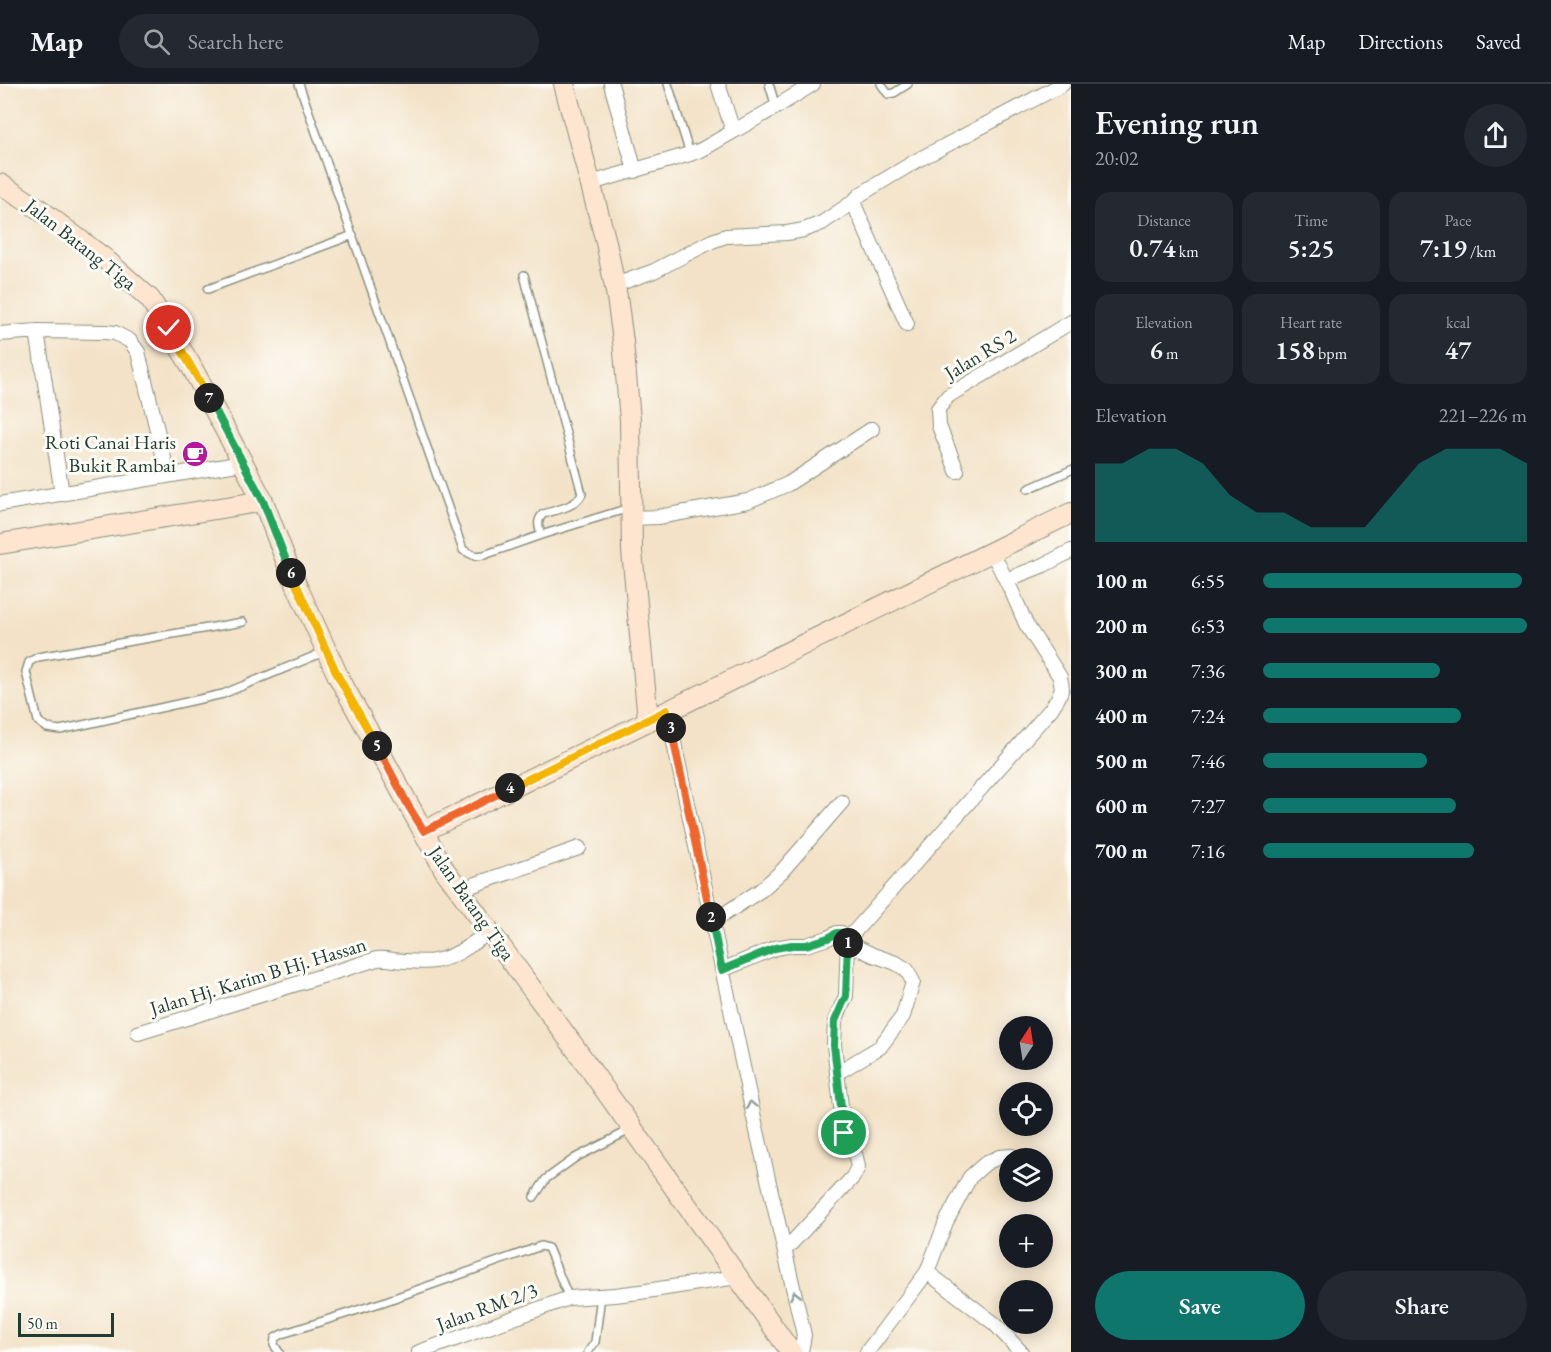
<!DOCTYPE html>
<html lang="en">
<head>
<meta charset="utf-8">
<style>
  body { margin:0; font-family:"EB Garamond",serif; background:#242831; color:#f1f3f6; height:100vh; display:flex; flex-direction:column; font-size:22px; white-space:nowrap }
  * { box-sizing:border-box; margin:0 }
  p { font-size:20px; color:#9ea1a6 }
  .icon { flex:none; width:33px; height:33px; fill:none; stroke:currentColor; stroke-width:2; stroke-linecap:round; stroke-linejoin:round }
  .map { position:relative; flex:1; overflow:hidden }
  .details { display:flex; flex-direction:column; background:#171b24; width:480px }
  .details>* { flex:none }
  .needle { width:39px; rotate:12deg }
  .fabs { position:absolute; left:999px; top:932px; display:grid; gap:12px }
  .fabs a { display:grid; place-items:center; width:54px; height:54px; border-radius:50%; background:#171b24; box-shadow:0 3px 15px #0003; font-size:30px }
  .scale { position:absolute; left:18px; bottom:15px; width:96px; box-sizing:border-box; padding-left:6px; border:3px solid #1f3d34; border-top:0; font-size:16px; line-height:21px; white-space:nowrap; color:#1f3d34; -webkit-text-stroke:4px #fdfcf7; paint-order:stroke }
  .pin { position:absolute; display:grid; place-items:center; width:51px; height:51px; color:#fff; margin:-26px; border:3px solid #fff; border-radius:50%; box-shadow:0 2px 6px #0007 }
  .km { position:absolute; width:30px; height:30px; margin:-15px; border-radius:50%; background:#222; color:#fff; font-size:16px; line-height:30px; text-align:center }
  .round { display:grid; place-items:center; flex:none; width:63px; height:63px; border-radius:32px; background:#242831 }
  .head { display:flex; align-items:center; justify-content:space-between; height:102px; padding:0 24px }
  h1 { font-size:33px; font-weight:600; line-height:45px }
  .metrics { display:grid; grid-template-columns:repeat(3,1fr); gap:9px; height:102px; padding:6px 24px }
  .metrics div { display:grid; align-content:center; border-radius:15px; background:#242831; text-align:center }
  .metrics b { font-size:26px; font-weight:600 }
  .metrics small { font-size:16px; font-weight:400 }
  .metrics p { font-size:16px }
  .chart { height:168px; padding:12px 24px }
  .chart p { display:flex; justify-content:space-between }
  .chart svg { width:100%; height:108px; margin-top:6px; fill:#0f766e; opacity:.7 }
  .button { display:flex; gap:12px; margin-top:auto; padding:12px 24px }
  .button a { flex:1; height:69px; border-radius:36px; background:#0f766e; color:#fff; font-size:24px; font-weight:600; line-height:69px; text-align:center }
  .button a+a { background:#242831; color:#f1f3f6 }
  ul { padding:0 24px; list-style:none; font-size:20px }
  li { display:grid; grid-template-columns:96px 72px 1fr; align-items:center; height:45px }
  li i { height:15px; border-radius:8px; background:#0f766e }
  header { display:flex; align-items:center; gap:36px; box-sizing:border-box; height:84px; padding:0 30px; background:#171b24; border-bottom:2px solid #363941 }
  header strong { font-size:28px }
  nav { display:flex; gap:33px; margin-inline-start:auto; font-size:21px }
  .search { width:420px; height:54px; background:#242831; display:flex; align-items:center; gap:15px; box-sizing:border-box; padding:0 21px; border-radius:33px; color:#9ea1a6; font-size:22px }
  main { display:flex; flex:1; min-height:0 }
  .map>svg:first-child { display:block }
</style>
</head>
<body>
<header>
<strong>Map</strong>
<div class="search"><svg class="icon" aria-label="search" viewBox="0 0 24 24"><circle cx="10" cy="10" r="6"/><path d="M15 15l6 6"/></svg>Search here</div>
<nav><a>Map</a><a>Directions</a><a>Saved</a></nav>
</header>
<main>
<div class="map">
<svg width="1071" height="1268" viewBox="0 0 1071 1268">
  <rect width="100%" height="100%" fill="#fdfcf7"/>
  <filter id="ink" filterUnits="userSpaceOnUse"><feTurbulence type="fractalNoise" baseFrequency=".0167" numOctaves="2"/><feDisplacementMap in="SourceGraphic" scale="12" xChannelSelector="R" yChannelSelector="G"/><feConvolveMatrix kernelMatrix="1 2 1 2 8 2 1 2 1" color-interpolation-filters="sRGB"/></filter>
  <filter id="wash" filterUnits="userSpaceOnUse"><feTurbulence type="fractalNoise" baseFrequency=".008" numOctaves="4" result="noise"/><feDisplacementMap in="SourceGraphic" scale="24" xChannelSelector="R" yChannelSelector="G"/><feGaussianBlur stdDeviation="1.35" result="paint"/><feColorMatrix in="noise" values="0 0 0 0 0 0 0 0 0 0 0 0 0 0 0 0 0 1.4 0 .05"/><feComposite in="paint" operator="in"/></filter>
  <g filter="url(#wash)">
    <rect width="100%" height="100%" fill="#f3e2c7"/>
  </g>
  <g filter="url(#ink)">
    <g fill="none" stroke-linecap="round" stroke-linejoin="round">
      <g stroke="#89907e" stroke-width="10">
        <path id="lane" d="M299,0L463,466L475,472L484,471L541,451L629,424
          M668,0L690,70
          M769,0L776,23
          M881,0L888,10L894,9L908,0
          M524,191L582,410C576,423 556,426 543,430C536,437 539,443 541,451
          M208,205L353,151
          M1028,405L1071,386
          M243,538L38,573L29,578L26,588L38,637L47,644L60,646L223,610L324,568
          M534,1113L546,1095L575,1074L630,1046
          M279,1268L274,1261L275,1254L282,1250L383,1218L541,1162L548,1164L569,1214
          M588,1268L595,1258L601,1212"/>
      </g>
      <g stroke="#89907e" stroke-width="16">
        <path id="street" d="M611,0L635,87
          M718,0L733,47
          M591,99L690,70L701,66L776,23L813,0
          M853,118L907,240
          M615,201L654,187L712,157L726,152L787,149L804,146L822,139L853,118L861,110L916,77L1063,0
          M37,247L62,410
          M0,250L37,247L106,248L115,249L130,257L138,268L168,391
          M957,387L939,342L938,325L948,312L1071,238
          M0,420L243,379
          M632,434L658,433L748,417L788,400L872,345
          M1006,496L1044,481L1071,467
          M667,626L754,1034L804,1251L801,1268
          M459,806L579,764
          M712,838L761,806L782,787L842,718
          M722,886L775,864L792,861H806L828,854L837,849H841L854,862L873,871L896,879L907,886L913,898L903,932L880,963L837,989
          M138,949L377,875C387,874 396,877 406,877C415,877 425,879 434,877C455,874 472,860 489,848
          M785,1166L853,1093L858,1083L856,1073L844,1049L834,961L835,937L846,912L848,855L1051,625L1058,614L1062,604L1060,593L1026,540L1012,508L992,468
          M927,1188L995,1240L1021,1268
          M419,1268L569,1214L615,1211L640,1208L737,1193
          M867,1268L927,1188L946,1138L970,1093L986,1079L999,1073L1012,1072"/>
      </g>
      <g stroke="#89907e" stroke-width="22">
        <path id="secondary" d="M564,0L606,158L617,213L623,257L630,336L632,467L648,636
          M0,100L39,125L105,175L150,215L190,280L243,379L263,417L290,487L338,592L444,785L573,961L791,1268
          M0,460L263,417
          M424,747L1071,429"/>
      </g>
      <use href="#lane" stroke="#fff" stroke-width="7"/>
      <use href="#street" stroke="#fff" stroke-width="14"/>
      <use href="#secondary" stroke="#fde5d0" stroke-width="20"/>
    </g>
    <defs><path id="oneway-chevron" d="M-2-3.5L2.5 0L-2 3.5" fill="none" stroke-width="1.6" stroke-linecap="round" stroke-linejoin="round" transform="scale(1.5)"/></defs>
    <g stroke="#8f9e9a">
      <use href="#oneway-chevron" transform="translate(751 1021) rotate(-102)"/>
      <use href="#oneway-chevron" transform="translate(795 1211) rotate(-103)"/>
    </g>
  </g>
  <g fill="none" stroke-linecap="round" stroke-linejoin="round" filter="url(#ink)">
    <g stroke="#fff" stroke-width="12">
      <path id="split-1" d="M844,1049L834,961L835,937L846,912L848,859"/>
    </g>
    <g stroke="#fff" stroke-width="12">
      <path id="split-2" d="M711,833L722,886L775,864L792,861H806L828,854L837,849H841L848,855V859"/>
    </g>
    <g stroke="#fff" stroke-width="12">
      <path id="split-3" d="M671,644L711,833"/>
    </g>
    <g stroke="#fff" stroke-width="12">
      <path id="split-4" d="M510,704L667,626L671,644"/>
    </g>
    <g stroke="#fff" stroke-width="12">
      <path id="split-5" d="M377,662L409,723L424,747L510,704"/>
    </g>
    <g stroke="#fff" stroke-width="12">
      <path id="split-6" d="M291,489L338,592L377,662"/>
    </g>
    <g stroke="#fff" stroke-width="12">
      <path id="split-7" d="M209,314L263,417L291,489"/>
    </g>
    <g stroke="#fff" stroke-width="12">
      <path id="split-8" d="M169,244L209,314"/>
    </g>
    <use href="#split-1" stroke="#22a559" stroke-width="8"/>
    <use href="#split-2" stroke="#22a559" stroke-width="8"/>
    <use href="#split-3" stroke="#f0652b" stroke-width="8"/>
    <use href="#split-4" stroke="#f5b400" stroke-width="8"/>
    <use href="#split-5" stroke="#f0652b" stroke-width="8"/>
    <use href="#split-6" stroke="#f5b400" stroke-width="8"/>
    <use href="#split-7" stroke="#22a559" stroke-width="8"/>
    <use href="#split-8" stroke="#f5b400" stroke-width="8"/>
  </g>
  <defs>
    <g id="cafe-disc" transform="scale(1.35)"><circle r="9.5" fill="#b5179e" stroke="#fdfcf7"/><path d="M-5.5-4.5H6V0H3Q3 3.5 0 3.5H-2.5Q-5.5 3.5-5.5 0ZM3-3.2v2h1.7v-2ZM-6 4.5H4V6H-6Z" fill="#fff"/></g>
  </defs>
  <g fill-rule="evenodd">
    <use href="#cafe-disc" x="195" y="370"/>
  </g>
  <g text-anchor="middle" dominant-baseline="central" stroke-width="6" stroke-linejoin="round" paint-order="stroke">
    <g font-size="20" fill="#1f3d34" stroke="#fdfcf7">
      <text transform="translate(81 160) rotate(38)">Jalan Batang Tiga</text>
      <text transform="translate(980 270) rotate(-31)">Jalan RS 2</text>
      <text transform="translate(472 819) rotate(55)">Jalan Batang Tiga</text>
      <text transform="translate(258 892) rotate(-17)">Jalan Hj. Karim B Hj. Hassan</text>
      <text transform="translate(487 1223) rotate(-20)">Jalan RM 2/3</text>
    </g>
    <g font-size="20" fill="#1f3d34" stroke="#fdfcf7" text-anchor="end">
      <text x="176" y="358">Roti Canai Haris<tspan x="176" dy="23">Bukit Rambai</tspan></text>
    </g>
  </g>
</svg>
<div class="fabs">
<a><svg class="needle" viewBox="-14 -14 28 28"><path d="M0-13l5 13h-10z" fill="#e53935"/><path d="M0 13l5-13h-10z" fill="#9ea1a6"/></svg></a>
<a><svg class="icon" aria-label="locate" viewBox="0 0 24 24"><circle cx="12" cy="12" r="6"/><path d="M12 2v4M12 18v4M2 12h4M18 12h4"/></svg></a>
<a><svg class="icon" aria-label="layers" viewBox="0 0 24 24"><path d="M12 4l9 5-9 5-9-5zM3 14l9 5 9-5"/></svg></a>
<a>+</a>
<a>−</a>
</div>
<div class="scale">50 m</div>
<div class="pin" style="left:844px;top:1049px;background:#1e9e55"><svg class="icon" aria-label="arrive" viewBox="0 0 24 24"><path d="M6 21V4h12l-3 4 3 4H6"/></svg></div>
<div class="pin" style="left:169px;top:244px;background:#d93025"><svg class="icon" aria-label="check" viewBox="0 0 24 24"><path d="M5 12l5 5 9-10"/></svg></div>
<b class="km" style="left:848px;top:859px">1</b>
<b class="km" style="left:711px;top:833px">2</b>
<b class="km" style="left:671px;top:644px">3</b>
<b class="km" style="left:510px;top:704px">4</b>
<b class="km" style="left:377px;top:662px">5</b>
<b class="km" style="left:291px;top:489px">6</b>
<b class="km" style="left:209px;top:314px">7</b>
</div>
<section class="details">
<div class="head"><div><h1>Evening run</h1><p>20:02</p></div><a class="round"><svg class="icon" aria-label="share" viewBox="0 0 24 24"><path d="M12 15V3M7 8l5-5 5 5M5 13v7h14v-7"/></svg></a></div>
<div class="metrics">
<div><p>Distance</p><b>0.74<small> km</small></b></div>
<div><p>Time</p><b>5:25</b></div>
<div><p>Pace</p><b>7:19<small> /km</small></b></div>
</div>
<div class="metrics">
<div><p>Elevation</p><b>6<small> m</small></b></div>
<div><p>Heart rate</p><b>158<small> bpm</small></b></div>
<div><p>kcal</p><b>47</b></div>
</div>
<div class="chart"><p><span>Elevation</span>221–226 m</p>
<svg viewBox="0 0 160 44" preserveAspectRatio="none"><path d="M0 44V12L10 12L20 6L30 6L40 12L50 25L60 32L70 32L80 38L90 38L100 38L110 25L120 12L130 6L140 6L150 6L160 12V44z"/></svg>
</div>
<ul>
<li><b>100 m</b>6:55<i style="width:98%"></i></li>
<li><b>200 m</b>6:53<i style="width:100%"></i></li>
<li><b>300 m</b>7:36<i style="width:67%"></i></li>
<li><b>400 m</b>7:24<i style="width:75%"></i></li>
<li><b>500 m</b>7:46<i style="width:62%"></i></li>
<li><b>600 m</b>7:27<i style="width:73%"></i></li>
<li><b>700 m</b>7:16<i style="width:80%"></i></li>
</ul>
<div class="button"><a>Save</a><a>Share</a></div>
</section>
</main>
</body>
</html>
